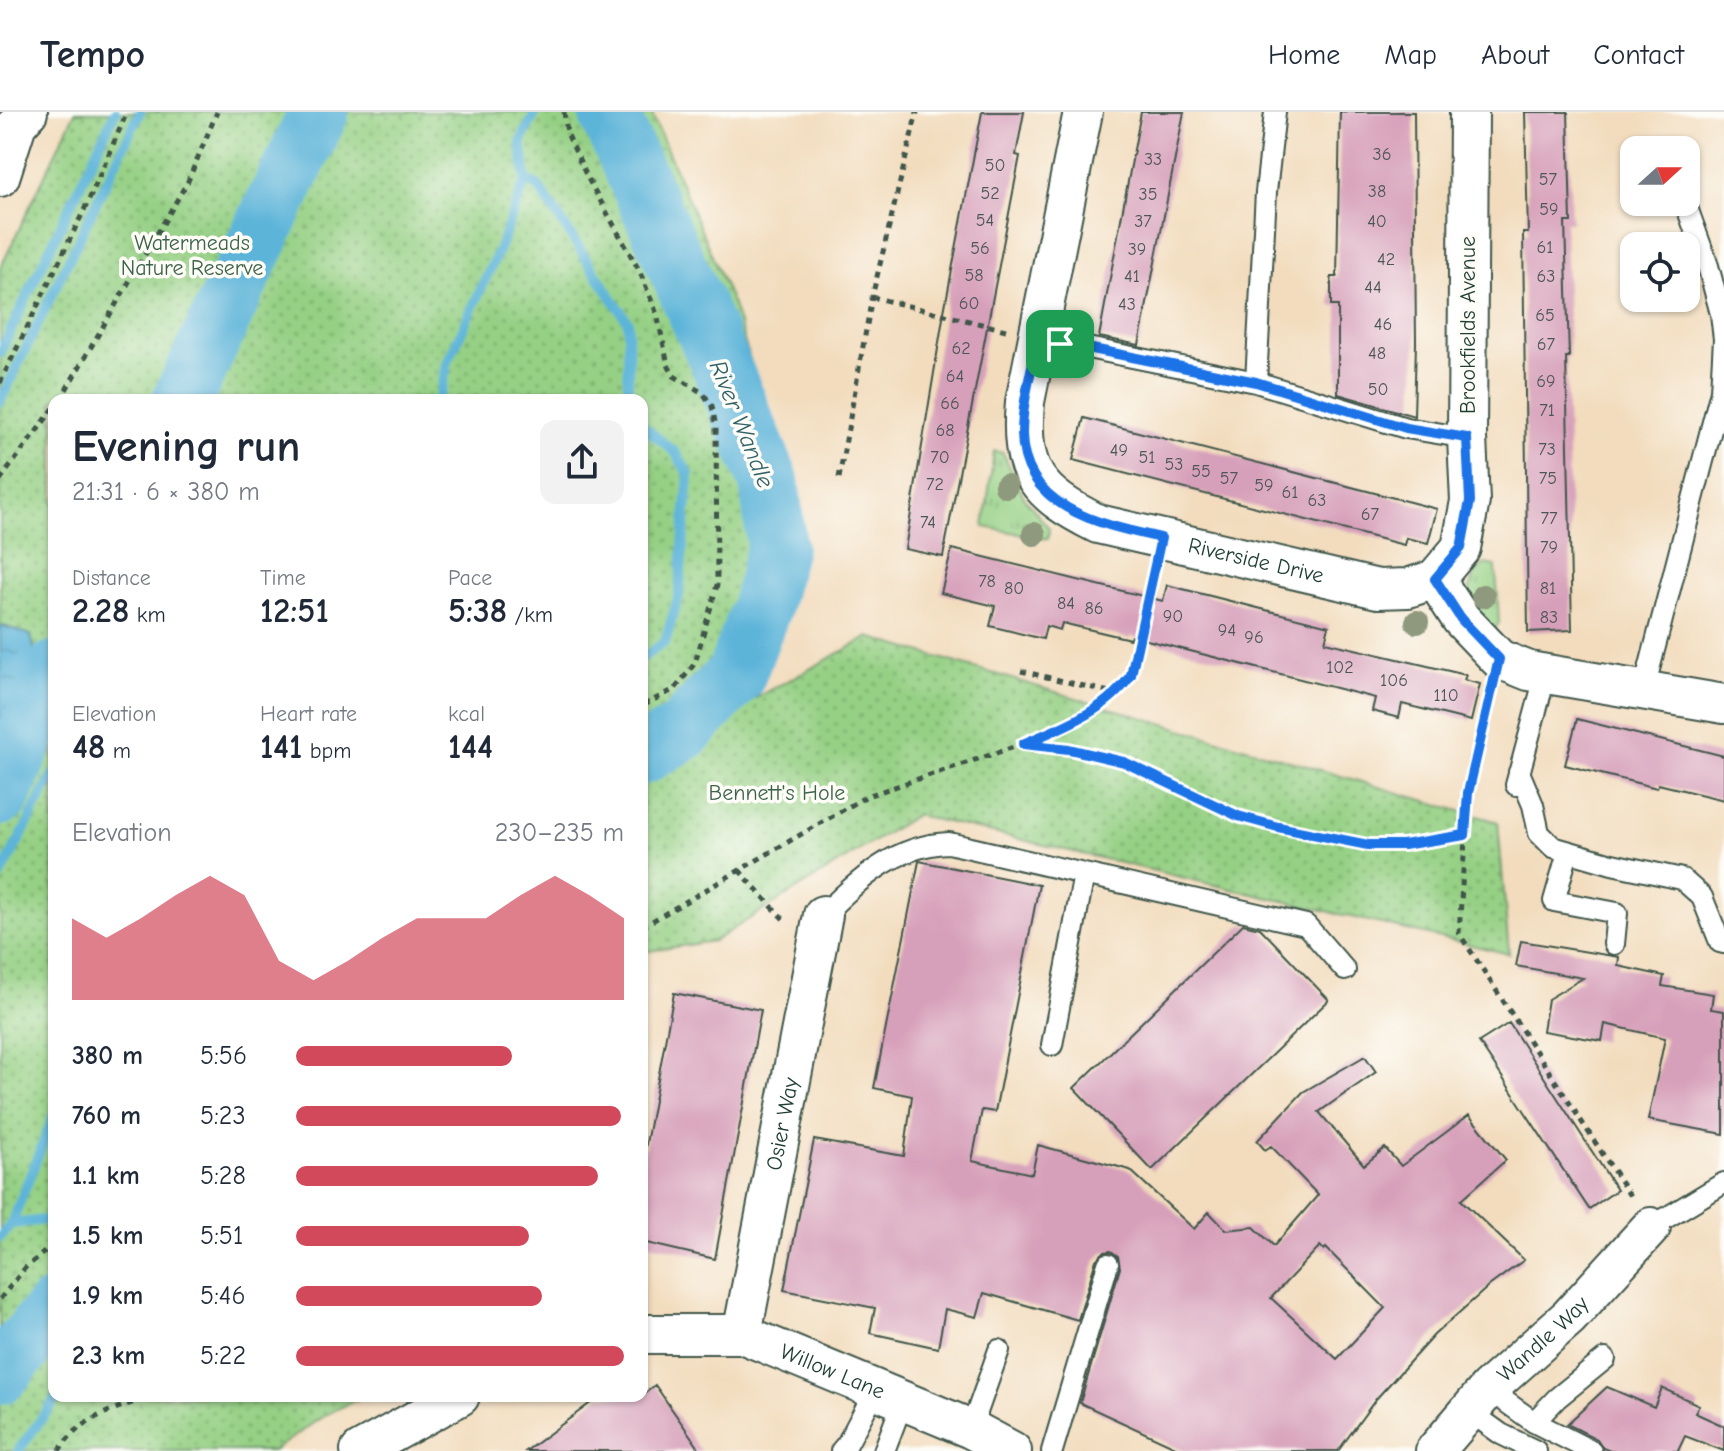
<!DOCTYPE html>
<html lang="en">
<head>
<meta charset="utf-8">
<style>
  body { margin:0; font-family:"Comic Neue",sans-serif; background:#f2f2f3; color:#1f2937; height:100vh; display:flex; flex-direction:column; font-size:30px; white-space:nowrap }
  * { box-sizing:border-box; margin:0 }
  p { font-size:26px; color:#747a83 }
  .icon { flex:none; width:44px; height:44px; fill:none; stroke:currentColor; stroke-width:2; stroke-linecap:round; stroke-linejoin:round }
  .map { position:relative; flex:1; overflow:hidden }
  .panel { position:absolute; left:48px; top:282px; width:600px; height:1008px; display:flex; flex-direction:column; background:#fff; border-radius:16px; box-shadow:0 2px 6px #0004 }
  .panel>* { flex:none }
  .needle { width:52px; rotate:69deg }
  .buttons { position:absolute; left:1620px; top:24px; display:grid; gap:16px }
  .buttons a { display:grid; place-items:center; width:80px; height:80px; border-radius:16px; background:#fff; box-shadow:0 2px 6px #0004; font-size:40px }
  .pin { position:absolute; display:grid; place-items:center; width:68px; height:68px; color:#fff; margin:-34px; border-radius:16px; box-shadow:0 4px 12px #0006 }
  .round { display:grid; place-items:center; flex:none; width:84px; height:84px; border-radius:16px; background:#f2f2f3 }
  .headline { display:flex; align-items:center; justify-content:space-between; height:136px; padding:0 24px }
  h1 { font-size:44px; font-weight:600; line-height:60px }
  .figures { display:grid; grid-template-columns:repeat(3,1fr); gap:12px; height:136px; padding:8px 24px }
  .figures div { display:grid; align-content:center }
  .figures b { font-size:34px; font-weight:600 }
  .figures small { font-size:22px; font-weight:400 }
  .figures p { font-size:22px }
  .chart { height:224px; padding:16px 24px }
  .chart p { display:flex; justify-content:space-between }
  .chart svg { width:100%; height:144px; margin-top:8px; fill:#d1495b; opacity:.7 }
  ul { padding:0 24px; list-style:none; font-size:26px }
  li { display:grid; grid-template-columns:128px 96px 1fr; align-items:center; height:60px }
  li i { height:20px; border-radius:10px; background:#d1495b }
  header { display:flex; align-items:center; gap:48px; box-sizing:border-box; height:112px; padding:0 40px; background:#fff; border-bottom:2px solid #e0e1e3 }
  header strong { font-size:38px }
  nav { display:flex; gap:44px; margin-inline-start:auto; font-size:28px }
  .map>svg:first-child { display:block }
</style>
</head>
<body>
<header>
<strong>Tempo</strong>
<nav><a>Home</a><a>Map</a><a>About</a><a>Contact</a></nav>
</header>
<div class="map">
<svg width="1724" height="1339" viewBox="0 0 1724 1339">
  <defs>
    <pattern id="grass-tufts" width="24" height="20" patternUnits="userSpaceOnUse" patternTransform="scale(2)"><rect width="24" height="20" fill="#95d084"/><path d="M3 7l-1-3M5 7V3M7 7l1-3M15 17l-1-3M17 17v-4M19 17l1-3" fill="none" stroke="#79aa6d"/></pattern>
    <pattern id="park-dots" width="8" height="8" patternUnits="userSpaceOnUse" patternTransform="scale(2)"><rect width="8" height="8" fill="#95d084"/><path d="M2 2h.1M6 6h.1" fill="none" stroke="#79aa6d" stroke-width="1.8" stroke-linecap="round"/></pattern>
    <pattern id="water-ripples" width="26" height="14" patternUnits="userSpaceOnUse" patternTransform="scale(2)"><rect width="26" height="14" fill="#5cb4d9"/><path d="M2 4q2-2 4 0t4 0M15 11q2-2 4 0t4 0" fill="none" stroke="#4b94b1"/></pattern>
  </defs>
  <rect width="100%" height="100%" fill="#fdfcf7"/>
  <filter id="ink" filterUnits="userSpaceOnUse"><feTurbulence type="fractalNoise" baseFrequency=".0125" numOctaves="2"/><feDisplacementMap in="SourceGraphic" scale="16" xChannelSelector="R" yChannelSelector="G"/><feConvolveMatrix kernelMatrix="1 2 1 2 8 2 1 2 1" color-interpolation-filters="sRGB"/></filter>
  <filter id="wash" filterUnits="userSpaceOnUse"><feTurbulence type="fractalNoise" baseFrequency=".006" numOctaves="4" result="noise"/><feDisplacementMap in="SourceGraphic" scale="32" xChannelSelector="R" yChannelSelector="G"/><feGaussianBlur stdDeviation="1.8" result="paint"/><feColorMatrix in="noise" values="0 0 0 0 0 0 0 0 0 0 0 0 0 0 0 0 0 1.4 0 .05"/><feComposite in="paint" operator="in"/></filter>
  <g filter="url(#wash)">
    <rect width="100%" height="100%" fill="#f2dcbd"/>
    <path fill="url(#grass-tufts)" stroke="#5a865c" stroke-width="2" d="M994,339L1003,341L1025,387L1049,416L1048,427L984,415Z
      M1485,452L1496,454L1499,511L1493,519C1476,495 1455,476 1485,452Z"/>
    <path fill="url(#park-dots)" stroke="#5a865c" stroke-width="2" d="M75,0H651L733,193L788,368L780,480L737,596L869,525L1498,710L1509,842L916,703L714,829L642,840V288H54V1284H364L325,1303L273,1339H0V157Z"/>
    <path fill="url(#water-ripples)" stroke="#3e7886" stroke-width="2" d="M0,513L31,523L37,550L19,576L0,611Z"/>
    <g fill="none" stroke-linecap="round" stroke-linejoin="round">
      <path stroke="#5cb4d9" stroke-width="10" d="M526,68L538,74L628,210V288
        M0,241L115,0
        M439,288L448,249L497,142L526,68L521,29L536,0
        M0,290L140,0
        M642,313L675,340L689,362L679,483L665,530L642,546
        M37,550H54
        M0,765L54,661
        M11,1112L54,1107
        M0,1125L11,1112L54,1003
        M18,1339L58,1284"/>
      <path stroke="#5cb4d9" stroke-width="60" d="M608,0L718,246L769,369L777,434L761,496L736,563L682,620L642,643
        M182,288L319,0
        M0,684L54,559
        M0,1262L54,1198"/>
    </g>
    <g id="blocks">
      <path fill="#d7a0ba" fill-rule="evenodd" d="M982,0H1024L1016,43L1020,44L943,445L905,437L944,200Z
        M1141,0H1184L1139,233L1099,225Z
        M1340,0H1414L1416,231L1414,304L1338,282V194H1331V165H1337Z
        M1525,0H1568L1571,110H1565L1569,245H1566L1572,518L1528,520L1523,121H1528Z
        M1084,306L1437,397L1428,431L1406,426L1404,433L1073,348Z
        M952,437L1163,489L1167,473L1329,514L1325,530L1466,563L1464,568L1480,572L1471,609L1402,592L1399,606L1372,599L1375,586L1131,524L1130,527L1062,511L1060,518L1046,514L1043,527L990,514L995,494L941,481Z
        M1577,607L1724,644V688L1658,672L1657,676L1565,653Z
        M919,749L1039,773L995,1000L982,998L972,1049L1032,1062L1038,1033L1130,1058L1194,1117L1209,1100L1226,1118L1254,1115L1274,1134L1318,1083L1271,1034L1265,1038L1257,1029L1303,980L1365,944L1376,960L1319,1000L1364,1053L1385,1036L1401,1054L1469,1003L1506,1048L1461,1088L1524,1148L1489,1174L1434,1223L1376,1287L1338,1339H1184L1080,1291L1120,1156L1118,1144L1111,1139L1104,1140L1096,1148L1078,1208L984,1181L977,1205L945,1197L938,1236L870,1221L875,1196L784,1178L814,1028L904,1044L912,984L874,976ZM1320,1134L1324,1138L1326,1136L1385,1196L1337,1247L1271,1186Z
        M1243,812L1260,816L1329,888L1152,1058L1074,976Z
        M1521,829L1619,845L1618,854L1664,864L1662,874L1713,882L1711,897L1724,899V1022L1648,1008L1665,926L1605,912L1602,929L1543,919L1548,887L1583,866L1516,854Z
        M674,881L761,898L715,1147L642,1130V1053Z
        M1509,911L1617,1078L1589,1097L1479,930Z
        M655,1273L701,1339H526L600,1284H642Z
        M1607,1275L1654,1295L1662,1276L1699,1293L1695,1301L1724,1314V1339L1685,1324L1678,1339H1610L1603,1336L1597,1327L1567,1312Z"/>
    </g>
  </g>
  <g filter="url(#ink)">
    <use href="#blocks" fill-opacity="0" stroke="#3f5549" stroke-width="2"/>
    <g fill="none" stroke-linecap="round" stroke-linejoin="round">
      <g stroke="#3f5549" stroke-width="24">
        <path id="lane" d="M1038,226L1256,270L1406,316L1467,326
          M1256,270L1266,80L1275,0
          M1644,577L1721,279L1724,227L1721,202L1708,154L1685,90
          M1519,660L1533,693L1539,721L1553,735L1612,752L1682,767L1702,785L1720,830L1724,831
          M1516,673L1546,561
          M1568,740L1554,789L1617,801L1614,832
          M823,803C860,767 895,733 949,731L1306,813L1345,858
          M1052,933L1084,762
          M1651,1115L1724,1071
          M1488,1277L1534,1310L1591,1339
          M1469,1299L1501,1322L1536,1339
          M1534,1310L1557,1286L1605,1247
          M971,1317L999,1238
          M841,1339L847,1332L876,1277
          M884,1339L903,1289
          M1052,1339L1108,1152"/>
      </g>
      <g stroke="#3f5549" stroke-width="42">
        <g id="street">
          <path id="s1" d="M1083,0L1025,290C1019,360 1036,381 1098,412L1378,477L1408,476L1435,467"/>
          <path d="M1469,0L1467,326L1470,389L1461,436L1435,467L1461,507L1499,547L1529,559L1724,592"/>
          <path d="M0,65L17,12L28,0"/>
          <path id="s2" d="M642,1222H742L971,1317L1012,1339"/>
          <path id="s3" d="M742,1222L823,803"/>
          <path d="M360,1339L460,1284"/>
          <path id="s4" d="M1435,1339L1488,1277L1569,1205L1651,1115"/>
        </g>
      </g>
      <path stroke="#3f5549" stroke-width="5" stroke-dasharray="6 6" stroke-linecap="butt" d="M564,0L567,21L587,65L639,158L657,202L668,253L674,264L703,281L712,294L716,315L717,473L695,551L675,577L642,594
        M872,185L1006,218
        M0,271L89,88L127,0
        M60,288L188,69L217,0
        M839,366L872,185L917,0
        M0,368L54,296
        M1021,559L1118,582
        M1491,579L1468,681L1459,821L1632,1087
        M1024,632L1069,637L1124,650L1238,704L1278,715L1368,733H1403L1465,723
        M739,758L787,811
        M642,815L867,684L1023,632L1081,605L1119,582L1131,563L1154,459
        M0,1187L25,1156L54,1132
        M59,1339C80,1304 120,1295 155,1284"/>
      <use href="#lane" stroke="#fff" stroke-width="20"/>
      <use href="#street" stroke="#fff" stroke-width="38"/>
    </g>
    <g fill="#8e997d">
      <circle cx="1006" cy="374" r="12"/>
      <circle cx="1034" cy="422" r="12"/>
      <circle cx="1483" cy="484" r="12"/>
      <circle cx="1417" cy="510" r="12"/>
    </g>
  </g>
  <g fill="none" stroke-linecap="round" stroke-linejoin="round" filter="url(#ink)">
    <g stroke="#fff" stroke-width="16">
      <path id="route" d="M1038,226L1256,270L1406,316L1467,326L1470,389L1461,436L1435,467L1461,507L1499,547L1468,681L1465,723L1403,733H1368L1278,715L1238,704L1124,650L1069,637L1023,632C1062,615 1107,599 1131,563L1161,426C1104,413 1023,398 1022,322C1022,290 1032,257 1038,226Z"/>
    </g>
    <use href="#route" stroke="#1a73e8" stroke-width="10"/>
  </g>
  <g text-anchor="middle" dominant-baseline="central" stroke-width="7" stroke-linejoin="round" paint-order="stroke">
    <g font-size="18" fill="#4d5656">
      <text x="1382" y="42">36</text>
      <text x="1153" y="47">33</text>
      <text x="995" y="53">50</text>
      <text x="1548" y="67">57</text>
      <text x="1377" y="79">38</text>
      <text x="990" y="81">52</text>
      <text x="1148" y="82">35</text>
      <text x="1549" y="97">59</text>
      <text x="985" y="108">54</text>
      <text x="1143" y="109">37</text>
      <text x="1377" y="109">40</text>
      <text x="1545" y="135">61</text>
      <text x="980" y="136">56</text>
      <text x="1137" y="137">39</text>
      <text x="1386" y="147">42</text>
      <text x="974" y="163">58</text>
      <text x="1132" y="164">41</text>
      <text x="1546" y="164">63</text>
      <text x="1373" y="175">44</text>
      <text x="969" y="191">60</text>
      <text x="1127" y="192">43</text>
      <text x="1545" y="203">65</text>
      <text x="1383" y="212">46</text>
      <text x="1546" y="232">67</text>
      <text x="961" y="236">62</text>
      <text x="1377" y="241">48</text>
      <text x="955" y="264">64</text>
      <text x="1546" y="269">69</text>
      <text x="1378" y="277">50</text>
      <text x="950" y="291">66</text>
      <text x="1547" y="298">71</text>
      <text x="945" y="318">68</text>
      <text x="1547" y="337">73</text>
      <text x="1119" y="338">49</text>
      <text x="940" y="345">70</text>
      <text x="1147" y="345">51</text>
      <text x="1174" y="352">53</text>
      <text x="1201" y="359">55</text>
      <text x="1229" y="366">57</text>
      <text x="1548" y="366">75</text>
      <text x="935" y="372">72</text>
      <text x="1264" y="373">59</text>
      <text x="1290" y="380">61</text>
      <text x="1317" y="388">63</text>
      <text x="1370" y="402">67</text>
      <text x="1549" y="406">77</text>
      <text x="928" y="410">74</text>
      <text x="1549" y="435">79</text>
      <text x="987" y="469">78</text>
      <text x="1014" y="476">80</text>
      <text x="1548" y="476">81</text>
      <text x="1066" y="491">84</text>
      <text x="1094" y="496">86</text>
      <text x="1173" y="504">90</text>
      <text x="1549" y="505">83</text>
      <text x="1227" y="518">94</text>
      <text x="1254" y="525">96</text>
      <text x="1340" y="555">102</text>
      <text x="1394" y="568">106</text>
      <text x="1446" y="583">110</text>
    </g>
    <g font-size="22" fill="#3c6248" stroke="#fdfcf7">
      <text x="192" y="131">Watermeads<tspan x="192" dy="25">Nature Reserve</tspan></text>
      <text x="777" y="681">Bennett's Hole</text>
    </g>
    <g font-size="22" fill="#1f3d34" stroke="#fdfcf7">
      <text transform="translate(1468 213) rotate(-90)">Brookfields Avenue</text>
      <text stroke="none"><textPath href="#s1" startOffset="614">Riverside Drive</textPath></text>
      <text stroke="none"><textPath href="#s3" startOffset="214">Osier Way</textPath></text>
      <text stroke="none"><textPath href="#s4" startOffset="156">Wandle Way</textPath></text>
      <text stroke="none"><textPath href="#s2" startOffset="198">Willow Lane</textPath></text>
    </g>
    <g font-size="24" font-style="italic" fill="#316166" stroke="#fdfcf7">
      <text transform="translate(742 312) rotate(68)">River Wandle</text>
    </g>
  </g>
</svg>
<div class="buttons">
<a><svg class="needle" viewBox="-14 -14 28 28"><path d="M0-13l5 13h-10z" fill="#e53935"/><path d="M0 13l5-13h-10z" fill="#747a83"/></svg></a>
<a><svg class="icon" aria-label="locate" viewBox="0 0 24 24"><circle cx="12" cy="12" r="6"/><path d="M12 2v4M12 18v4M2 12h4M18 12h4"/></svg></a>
</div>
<div class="pin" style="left:1060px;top:232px;background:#1e9e55"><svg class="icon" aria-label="arrive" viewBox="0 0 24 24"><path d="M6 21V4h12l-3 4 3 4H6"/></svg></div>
<section class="panel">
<div class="headline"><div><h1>Evening run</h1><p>21:31 · 6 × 380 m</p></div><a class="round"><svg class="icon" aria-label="share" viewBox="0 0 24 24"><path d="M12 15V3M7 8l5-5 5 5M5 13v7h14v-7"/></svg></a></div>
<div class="figures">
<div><p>Distance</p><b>2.28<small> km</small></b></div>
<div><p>Time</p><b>12:51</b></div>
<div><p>Pace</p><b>5:38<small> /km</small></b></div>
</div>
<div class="figures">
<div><p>Elevation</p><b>48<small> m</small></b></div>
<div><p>Heart rate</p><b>141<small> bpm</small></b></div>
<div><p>kcal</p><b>144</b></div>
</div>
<div class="chart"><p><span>Elevation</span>230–235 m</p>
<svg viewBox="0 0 160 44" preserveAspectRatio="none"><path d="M0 44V19L10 25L20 19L30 12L40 6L50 12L60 32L70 38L80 32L90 25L100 19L110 19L120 19L130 12L140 6L150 12L160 19V44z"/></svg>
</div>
<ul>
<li><b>380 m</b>5:56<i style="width:66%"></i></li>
<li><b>760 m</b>5:23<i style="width:99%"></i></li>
<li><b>1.1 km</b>5:28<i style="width:92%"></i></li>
<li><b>1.5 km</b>5:51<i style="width:71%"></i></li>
<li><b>1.9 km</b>5:46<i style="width:75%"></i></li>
<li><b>2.3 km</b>5:22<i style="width:100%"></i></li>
</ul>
</section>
</div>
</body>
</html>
